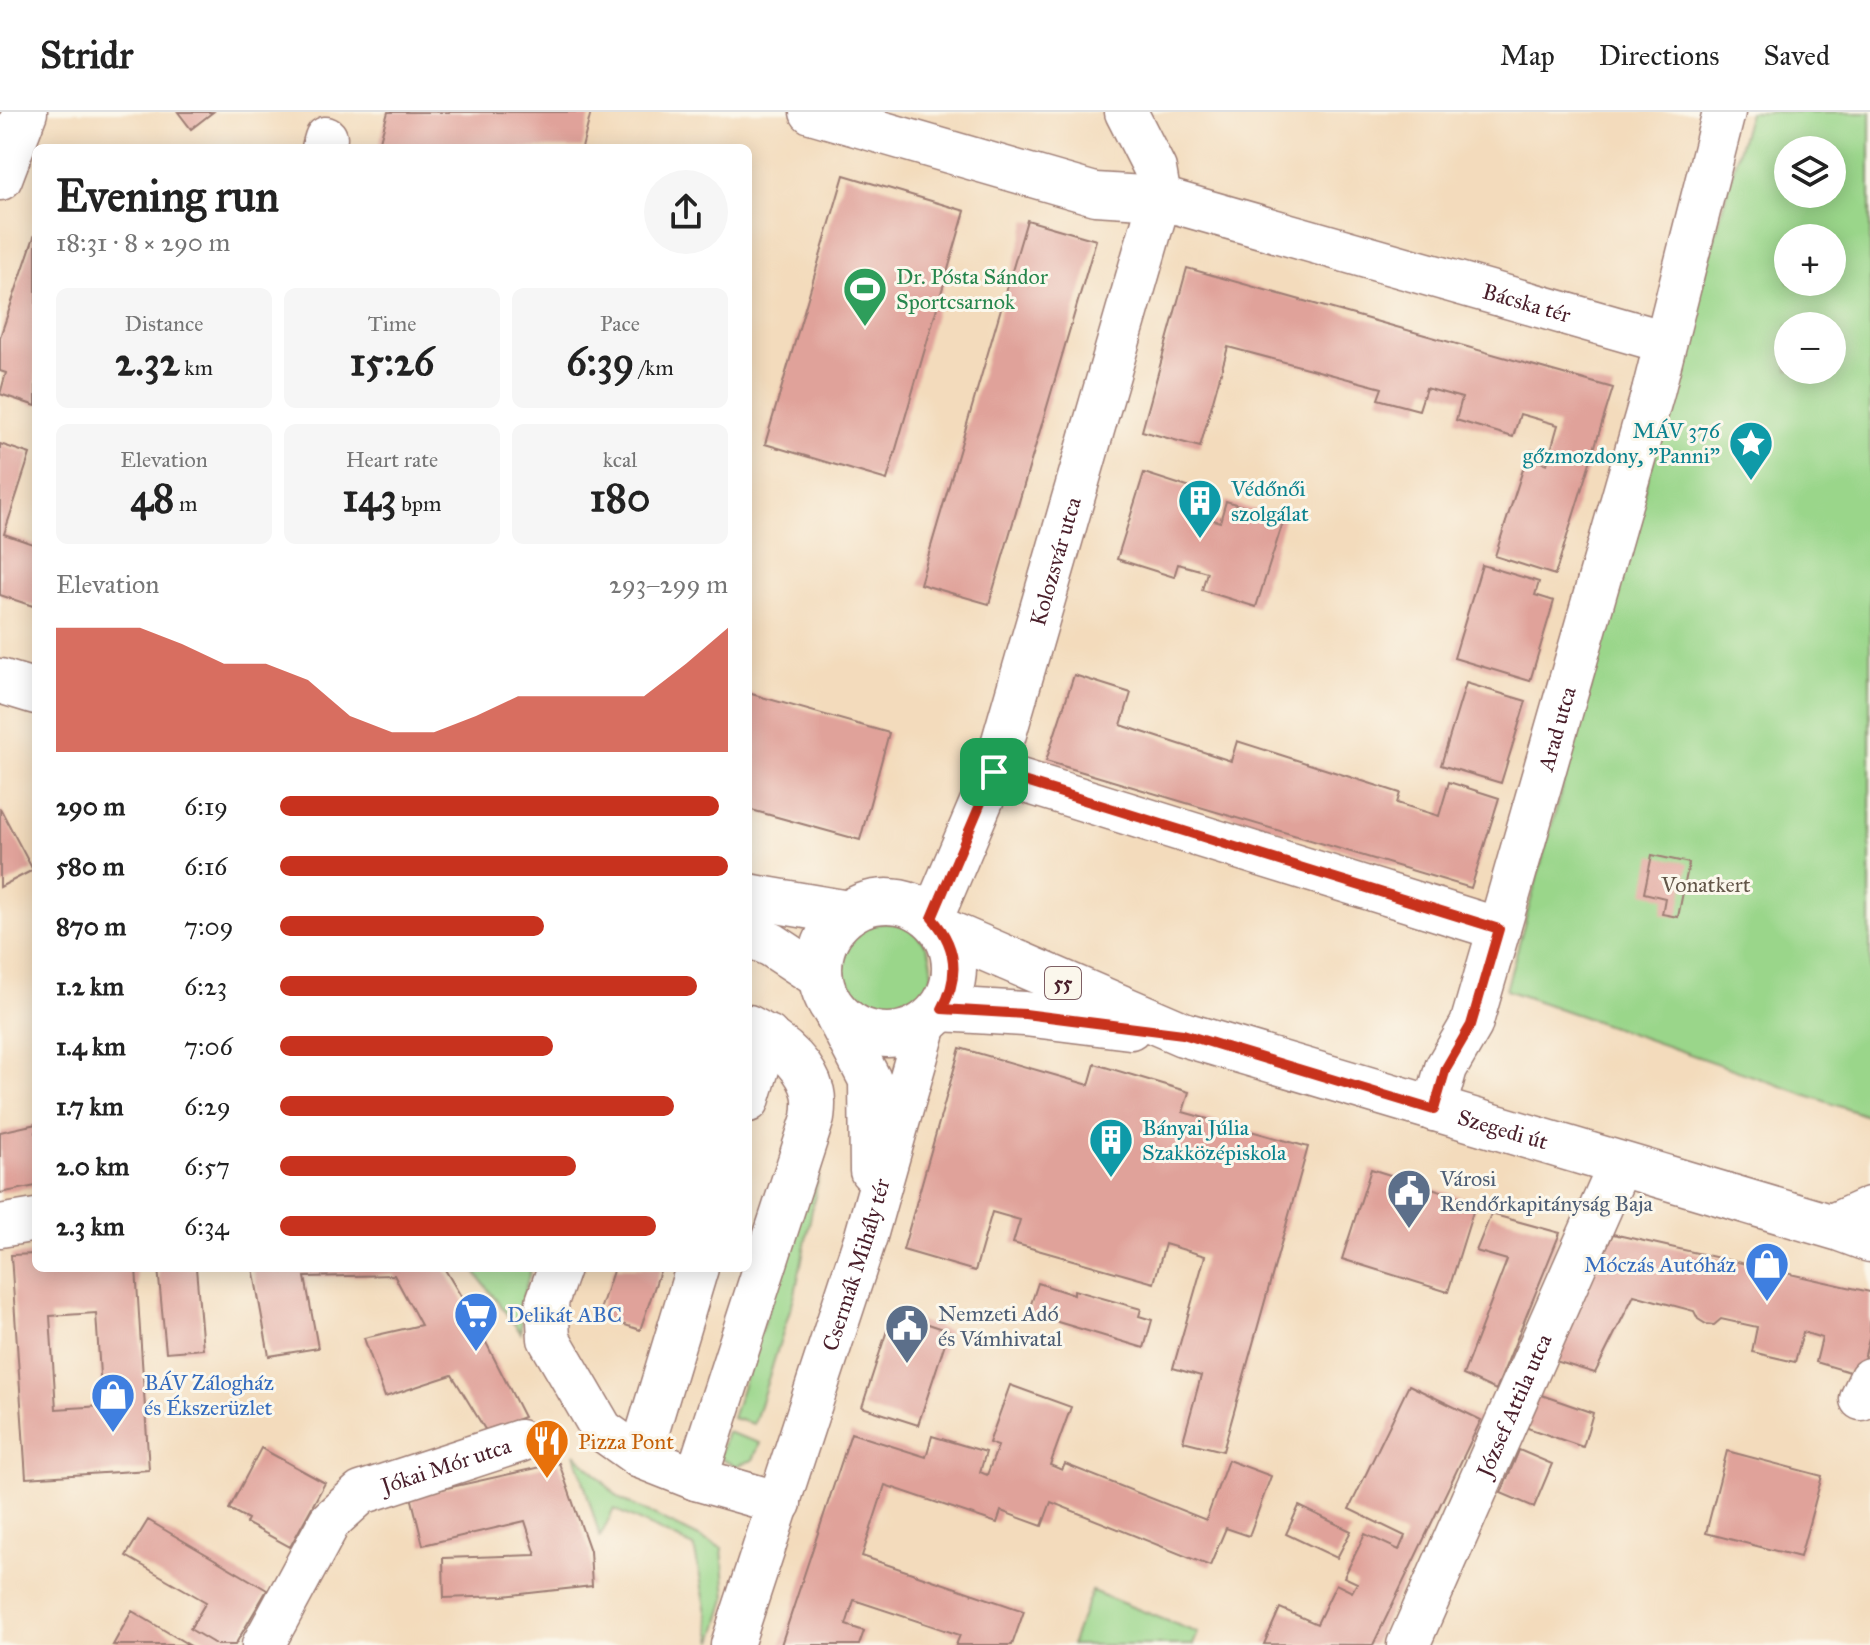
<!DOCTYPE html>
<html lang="en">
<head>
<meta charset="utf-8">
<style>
  body { margin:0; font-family:"IM FELL Great Primer",serif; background:#f6f6f6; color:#222; height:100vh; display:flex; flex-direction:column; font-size:30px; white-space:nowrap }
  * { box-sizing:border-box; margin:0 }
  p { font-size:26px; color:#767676 }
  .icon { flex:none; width:44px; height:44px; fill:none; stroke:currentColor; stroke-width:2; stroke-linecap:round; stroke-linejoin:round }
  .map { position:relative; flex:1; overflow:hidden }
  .details { position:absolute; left:32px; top:32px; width:720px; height:1128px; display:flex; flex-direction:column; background:#fff; border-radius:12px; box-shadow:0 4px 20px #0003 }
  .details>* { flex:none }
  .tools { position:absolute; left:1774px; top:24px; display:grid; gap:16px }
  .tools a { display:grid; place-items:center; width:72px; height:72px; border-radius:50%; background:#fff; box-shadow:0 4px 20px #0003; font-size:40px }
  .pin { position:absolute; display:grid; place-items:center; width:68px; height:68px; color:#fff; margin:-34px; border-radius:16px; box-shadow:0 4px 12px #0006 }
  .round { display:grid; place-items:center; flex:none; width:84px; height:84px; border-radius:42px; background:#f6f6f6 }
  .headline { display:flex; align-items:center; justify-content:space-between; height:136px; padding:0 24px }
  h1 { font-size:44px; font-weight:700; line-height:60px }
  .figures { display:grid; grid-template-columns:repeat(3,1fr); gap:12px; height:136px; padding:8px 24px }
  .figures div { display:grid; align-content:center; border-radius:12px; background:#f6f6f6; text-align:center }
  .figures b { font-size:40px; font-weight:700 }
  .figures small { font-size:22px; font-weight:400 }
  .figures p { font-size:22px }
  .chart { height:224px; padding:16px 24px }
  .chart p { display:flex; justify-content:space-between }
  .chart svg { width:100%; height:144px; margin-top:8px; fill:#c8321e; opacity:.7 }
  ul { padding:0 24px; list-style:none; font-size:26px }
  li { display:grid; grid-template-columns:128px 96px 1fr; align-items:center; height:60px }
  li i { height:20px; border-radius:10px; background:#c8321e }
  header { display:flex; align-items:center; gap:48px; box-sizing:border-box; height:112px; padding:0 40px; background:#fff; border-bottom:2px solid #e0e0e0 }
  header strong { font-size:38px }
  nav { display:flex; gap:44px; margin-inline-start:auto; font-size:28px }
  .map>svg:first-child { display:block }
</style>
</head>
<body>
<header>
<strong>Stridr</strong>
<nav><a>Map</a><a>Directions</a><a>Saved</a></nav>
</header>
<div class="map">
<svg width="1870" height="1533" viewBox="0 0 1870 1533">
  <rect width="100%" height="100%" fill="#fbf7ec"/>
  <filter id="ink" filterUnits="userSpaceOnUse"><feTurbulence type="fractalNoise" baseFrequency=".0125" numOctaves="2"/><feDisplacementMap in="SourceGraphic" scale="16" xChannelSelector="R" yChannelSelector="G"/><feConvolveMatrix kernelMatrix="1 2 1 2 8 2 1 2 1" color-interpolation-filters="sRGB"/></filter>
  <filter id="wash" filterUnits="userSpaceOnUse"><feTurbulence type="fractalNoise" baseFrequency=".006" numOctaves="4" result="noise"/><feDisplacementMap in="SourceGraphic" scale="32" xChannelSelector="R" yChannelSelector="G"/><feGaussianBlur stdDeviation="1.8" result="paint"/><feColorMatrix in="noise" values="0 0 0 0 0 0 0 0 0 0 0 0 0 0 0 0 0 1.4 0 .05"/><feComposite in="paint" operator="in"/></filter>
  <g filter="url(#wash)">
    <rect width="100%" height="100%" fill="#f3dbbc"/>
    <path fill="#9ad68a" stroke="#727a5a" stroke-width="2" fill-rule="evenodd" d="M1749,0H1870V1005L1506,878ZM1788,38H1832V82H1788ZM1788,126H1832V170H1788ZM1788,214H1832V258H1788Z
      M840 857a46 46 0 1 1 92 0a46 46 0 1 1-92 0Z
      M829,1014L795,1182L754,1312L732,1306Z
      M472,1156H531L521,1192V1221Z
      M727,1320L760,1331L753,1348L736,1354L719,1346Z
      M575,1341L620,1387L722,1436L726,1487L713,1530L694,1435L614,1397L600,1425Z
      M1092,1479L1198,1521L1193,1533H1071Z"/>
    <g id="blocks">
      <path fill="#e0a29a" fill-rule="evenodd" d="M178,0H213L191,17Z
        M388,0H591L582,36H378Z
        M844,63L965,99L887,368L765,332Z
        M1027,108L1096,128L989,492L920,472Z
        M35,122H36V294L0,282L6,261L0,259V225Z
        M1187,156L1613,276L1555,463L1495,444L1527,345L1547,352L1558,313L1520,302L1513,325L1456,308L1462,286L1426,276L1419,298L1378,287L1382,276L1228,235L1200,335L1142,319Z
        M0,332L30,342L4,422L36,433V495L0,483Z
        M1144,361L1206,381L1200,404L1220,410L1226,389L1284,407L1256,495L1202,478L1207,460L1178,452L1174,465L1117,447Z
        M1482,453L1539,470L1535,483L1554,489L1530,569L1454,546Z
        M1074,563L1131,581L1121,613L1231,649L1237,629L1400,681L1397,691L1439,704L1449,670L1499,686L1471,776L1046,649Z
        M1466,571L1526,589L1501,671L1441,653Z
        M748,581L889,621L860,728L748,697Z
        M0,696L33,758L0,775Z
        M1652,743L1689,751L1678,805L1662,802L1665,786L1644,781Z
        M960,936L1089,973L1095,952L1189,980L1183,1000L1308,1035L1223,1339L1183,1329L1201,1264L1173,1256L1205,1144L1165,1132L1154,1171L1013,1131L1020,1108L992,1100L975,1159L903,1138Z
        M36,1012V1074L0,1081V1020Z
        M1371,1057L1476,1090L1448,1180L1342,1147Z
        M1491,1102L1560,1121L1496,1278L1463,1263L1507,1148L1476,1139Z
        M1613,1122L1870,1180V1223L1860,1263L1816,1250L1822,1226L1803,1220L1795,1250L1752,1240L1757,1215L1721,1207L1714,1213L1706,1212L1698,1207L1694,1199L1634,1183L1595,1261L1552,1248Z
        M36,1142V1156H136L149,1358L26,1366L11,1143ZM96,1201L102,1294L56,1297L50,1204Z
        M158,1156H196L203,1237L166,1240Z
        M253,1156H444L471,1201L524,1305L486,1319L452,1263L385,1285L364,1226L421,1213L394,1163L305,1165L318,1236L269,1244Z
        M614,1156H661L640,1218L598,1204Z
        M1038,1171L1074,1183V1178L1141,1197L1139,1204L1152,1208L1144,1236L1028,1201Z
        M893,1200L949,1219L918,1313L862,1295Z
        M1010,1273L1071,1295L1050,1353L1062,1358L1065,1352L1206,1408L1228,1348L1271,1364L1249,1424L1226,1416L1210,1454L1051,1390L1042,1414L1001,1399L997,1411L885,1373L862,1444L1024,1499L1012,1533H956L960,1523L854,1488L846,1513L864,1519L859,1533H781L851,1321L926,1345L932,1324L986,1340L980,1360L987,1363L998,1334L989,1331Z
        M1409,1273L1481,1308L1373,1533L1264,1532L1280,1496L1317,1512L1336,1472L1352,1480L1357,1471L1344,1465L1365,1422L1399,1438L1405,1424L1349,1397Z
        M1530,1279L1593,1301L1583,1335L1519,1313Z
        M261,1336L325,1371L290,1435L246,1411L248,1407L229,1397Z
        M1519,1338L1552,1352L1534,1395L1501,1381Z
        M1727,1339L1822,1364L1800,1445L1706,1421Z
        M559,1351L590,1439L592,1474L503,1484L444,1486L443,1446L536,1443L525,1409L423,1433L411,1384Z
        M1299,1394L1351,1419L1337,1446L1286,1422Z
        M148,1408L267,1478L235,1533H217L190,1517L206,1490L126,1444Z
        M132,1499L189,1533H113Z"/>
    </g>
  </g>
  <g filter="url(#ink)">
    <use href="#blocks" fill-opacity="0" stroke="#9e7d74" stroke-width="2"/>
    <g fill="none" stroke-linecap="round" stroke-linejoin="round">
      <g stroke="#9e7d74" stroke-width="45">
        <g id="minor">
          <path id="s1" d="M811,0L1095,82L1160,86L1665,230"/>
          <path d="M323,36L326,26"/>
          <path d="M994,660L1499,817"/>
          <path id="s2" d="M932,806L994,660L1160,86L1155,57L1126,0"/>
          <path d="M834,899L870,968L871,1059"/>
          <path d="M748,989L768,924"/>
          <path id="s3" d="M1434,998L1446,956L1471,913L1499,817L1653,280L1724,0"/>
          <path d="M0,1114L36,1108"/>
          <path d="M1830,1114L1870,1096"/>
          <path d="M559,1156L547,1190L549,1227L602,1318L640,1345L696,1367L780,1391"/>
          <path d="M1861,1287L1870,1267"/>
          <path d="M640,1345L697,1156"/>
          <path d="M696,1367L813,1006C814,998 815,988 813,980C805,949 775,928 748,914"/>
          <path id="s4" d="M263,1533L330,1409L361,1381L520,1329"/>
          <path id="s5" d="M732,1533L866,1124L926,912"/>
          <path id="s6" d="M1408,1533L1620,1052"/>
        </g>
      </g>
      <g stroke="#9e7d74" stroke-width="47">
        <g id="major">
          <path d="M0,66L25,0"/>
          <path d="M0,569L36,580"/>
          <path d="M748,784L848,801"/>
          <circle cx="887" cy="856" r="67"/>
          <path id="s7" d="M944,819L1183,922L1840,1117L1870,1128"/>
          <path d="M748,822L772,833L819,864"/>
          <path d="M942,897L1025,902L1130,915"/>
        </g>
      </g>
      <use href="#minor" stroke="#fff" stroke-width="42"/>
      <use href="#major" stroke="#fff" stroke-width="44"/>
    </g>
  </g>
  <g fill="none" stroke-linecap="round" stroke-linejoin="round" filter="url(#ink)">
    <g stroke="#fff" stroke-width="16">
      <path id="route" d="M994,660L1499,817L1471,913L1446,956L1434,998L1183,922L1025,902L942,897C960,864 957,834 932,806Z"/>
    </g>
    <use href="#route" stroke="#c8321e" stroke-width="10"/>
  </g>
  <defs>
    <g id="stadium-pin" transform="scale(2.3)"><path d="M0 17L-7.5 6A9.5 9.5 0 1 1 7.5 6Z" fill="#2e9e5b" stroke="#fbf7ec"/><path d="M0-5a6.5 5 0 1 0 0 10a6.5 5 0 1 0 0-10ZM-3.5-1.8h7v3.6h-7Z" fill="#fff"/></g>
    <g id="sight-pin" transform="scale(2.3)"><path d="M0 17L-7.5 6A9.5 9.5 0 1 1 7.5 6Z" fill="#0f9aa8" stroke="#fbf7ec"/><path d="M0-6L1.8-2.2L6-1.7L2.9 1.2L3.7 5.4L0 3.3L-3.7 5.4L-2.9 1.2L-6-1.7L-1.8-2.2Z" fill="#fff"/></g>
    <g id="building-pin" transform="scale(2.3)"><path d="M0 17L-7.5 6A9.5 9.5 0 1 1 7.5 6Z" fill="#0f9aa8" stroke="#fbf7ec"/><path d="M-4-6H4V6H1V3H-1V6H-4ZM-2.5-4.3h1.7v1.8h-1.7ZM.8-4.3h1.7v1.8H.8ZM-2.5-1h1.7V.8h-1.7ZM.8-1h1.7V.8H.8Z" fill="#fff"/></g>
    <g id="civic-pin" transform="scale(2.3)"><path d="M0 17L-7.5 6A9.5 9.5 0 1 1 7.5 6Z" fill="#5c6f8a" stroke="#fbf7ec"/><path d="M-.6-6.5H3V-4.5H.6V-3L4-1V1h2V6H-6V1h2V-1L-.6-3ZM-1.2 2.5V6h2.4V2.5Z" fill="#fff"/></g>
    <g id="shop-pin" transform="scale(2.3)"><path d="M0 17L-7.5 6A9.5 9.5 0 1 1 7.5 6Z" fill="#3f7fe0" stroke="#fbf7ec"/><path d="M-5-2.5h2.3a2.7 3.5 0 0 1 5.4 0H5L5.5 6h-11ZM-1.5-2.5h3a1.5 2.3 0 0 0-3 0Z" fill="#fff"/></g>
    <g id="supermarket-pin" transform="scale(2.3)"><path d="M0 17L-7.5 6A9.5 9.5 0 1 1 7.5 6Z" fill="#3f7fe0" stroke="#fbf7ec"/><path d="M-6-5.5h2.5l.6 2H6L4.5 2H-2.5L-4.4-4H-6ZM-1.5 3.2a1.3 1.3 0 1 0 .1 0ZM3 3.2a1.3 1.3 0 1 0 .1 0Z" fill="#fff"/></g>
    <g id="restaurant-pin" transform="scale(2.3)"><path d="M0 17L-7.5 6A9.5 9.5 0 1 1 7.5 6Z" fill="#e8710a" stroke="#fbf7ec"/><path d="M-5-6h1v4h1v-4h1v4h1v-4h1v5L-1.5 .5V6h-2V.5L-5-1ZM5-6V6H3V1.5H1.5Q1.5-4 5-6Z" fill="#fff"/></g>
  </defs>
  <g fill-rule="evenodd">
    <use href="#stadium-pin" x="865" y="177"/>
    <use href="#sight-pin" x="1751" y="331"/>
    <use href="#building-pin" x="1200" y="389"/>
    <use href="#building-pin" x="1111" y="1028"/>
    <use href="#civic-pin" x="1409" y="1079"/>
    <use href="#shop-pin" x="1767" y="1152"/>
    <use href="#supermarket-pin" x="476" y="1202"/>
    <use href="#civic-pin" x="907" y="1214"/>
    <use href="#shop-pin" x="113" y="1283"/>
    <use href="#restaurant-pin" x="547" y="1329"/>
  </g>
  <g text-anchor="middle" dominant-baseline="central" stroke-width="6" stroke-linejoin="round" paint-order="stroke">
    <rect fill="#fbf7ec" stroke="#7f6065" stroke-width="2" x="1045" y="855" width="36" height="32" rx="6"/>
    <g font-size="20" font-weight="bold" fill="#4a1f2b">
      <text x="1063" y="871">55</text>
    </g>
    <g font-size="22" fill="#27864d" stroke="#fbf7ec" text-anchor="start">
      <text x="896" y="164">Dr. Pósta Sándor<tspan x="896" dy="25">Sportcsarnok</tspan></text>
    </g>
    <g font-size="22" fill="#4a1f2b" stroke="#fbf7ec">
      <text stroke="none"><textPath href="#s1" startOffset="742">Bácska tér</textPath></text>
      <text stroke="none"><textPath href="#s2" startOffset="378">Kolozsvár utca</textPath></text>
      <text stroke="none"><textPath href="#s3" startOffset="402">Arad utca</textPath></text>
      <text stroke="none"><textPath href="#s7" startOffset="594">Szegedi út</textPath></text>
      <text stroke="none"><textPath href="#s5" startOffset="400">Csermák Mihály tér</textPath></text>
      <text stroke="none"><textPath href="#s6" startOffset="262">József Attila utca</textPath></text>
      <text stroke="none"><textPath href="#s4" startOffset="272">Jókai Mór utca</textPath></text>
    </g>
    <g font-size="22" fill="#0d838f" stroke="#fbf7ec" text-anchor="start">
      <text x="1720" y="318" text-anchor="end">MÁV 376<tspan x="1720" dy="25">gőzmozdony, "Panni"</tspan></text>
      <text x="1231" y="376">Védőnői<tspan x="1231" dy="25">szolgálat</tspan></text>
      <text x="1142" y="1015">Bányai Júlia<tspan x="1142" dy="25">Szakközépiskola</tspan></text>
    </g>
    <g font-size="22" fill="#625648" stroke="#fbf7ec">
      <text x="1706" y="772">Vonatkert</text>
    </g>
    <g font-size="22" fill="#4e5e75" stroke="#fbf7ec" text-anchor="start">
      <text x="1440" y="1066">Városi<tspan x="1440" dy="25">Rendőrkapitányság Baja</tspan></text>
      <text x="938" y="1201">Nemzeti Adó<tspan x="938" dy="25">és Vámhivatal</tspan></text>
    </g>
    <g font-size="22" fill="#366cbe" stroke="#fbf7ec" text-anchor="start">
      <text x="1736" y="1152" text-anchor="end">Móczás Autóház</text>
      <text x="507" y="1202">Delikát ABC</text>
      <text x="144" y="1270">BÁV Zálogház<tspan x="144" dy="25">és Ékszerüzlet</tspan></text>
    </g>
    <g font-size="22" fill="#c56008" stroke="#fbf7ec" text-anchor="start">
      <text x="578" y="1329">Pizza Pont</text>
    </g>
  </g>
</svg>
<div class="tools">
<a><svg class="icon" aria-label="layers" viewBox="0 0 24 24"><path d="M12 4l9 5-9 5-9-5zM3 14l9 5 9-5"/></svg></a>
<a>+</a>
<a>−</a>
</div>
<div class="pin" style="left:994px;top:660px;background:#1e9e55"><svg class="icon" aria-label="arrive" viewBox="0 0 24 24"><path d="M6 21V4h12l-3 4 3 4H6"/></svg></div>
<section class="details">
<div class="headline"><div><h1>Evening run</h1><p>18:31 · 8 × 290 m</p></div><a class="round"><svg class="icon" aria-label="share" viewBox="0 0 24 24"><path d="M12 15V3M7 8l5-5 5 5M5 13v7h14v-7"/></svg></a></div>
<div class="figures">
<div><p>Distance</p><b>2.32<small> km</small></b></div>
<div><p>Time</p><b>15:26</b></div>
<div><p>Pace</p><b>6:39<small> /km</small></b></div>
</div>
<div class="figures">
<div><p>Elevation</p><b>48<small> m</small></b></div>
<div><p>Heart rate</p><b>143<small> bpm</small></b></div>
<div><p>kcal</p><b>180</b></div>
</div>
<div class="chart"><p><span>Elevation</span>293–299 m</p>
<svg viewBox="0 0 160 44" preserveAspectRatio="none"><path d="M0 44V6L10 6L20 6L30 11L40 17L50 17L60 22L70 33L80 38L90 38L100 33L110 27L120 27L130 27L140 27L150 17L160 6V44z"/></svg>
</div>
<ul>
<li><b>290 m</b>6:19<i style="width:98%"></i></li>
<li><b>580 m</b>6:16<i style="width:100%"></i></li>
<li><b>870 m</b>7:09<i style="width:59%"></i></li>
<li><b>1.2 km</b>6:23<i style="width:93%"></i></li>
<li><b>1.4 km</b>7:06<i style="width:61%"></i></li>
<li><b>1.7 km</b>6:29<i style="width:88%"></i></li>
<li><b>2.0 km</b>6:57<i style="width:66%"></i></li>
<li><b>2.3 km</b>6:34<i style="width:84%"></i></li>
</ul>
</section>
</div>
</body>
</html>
